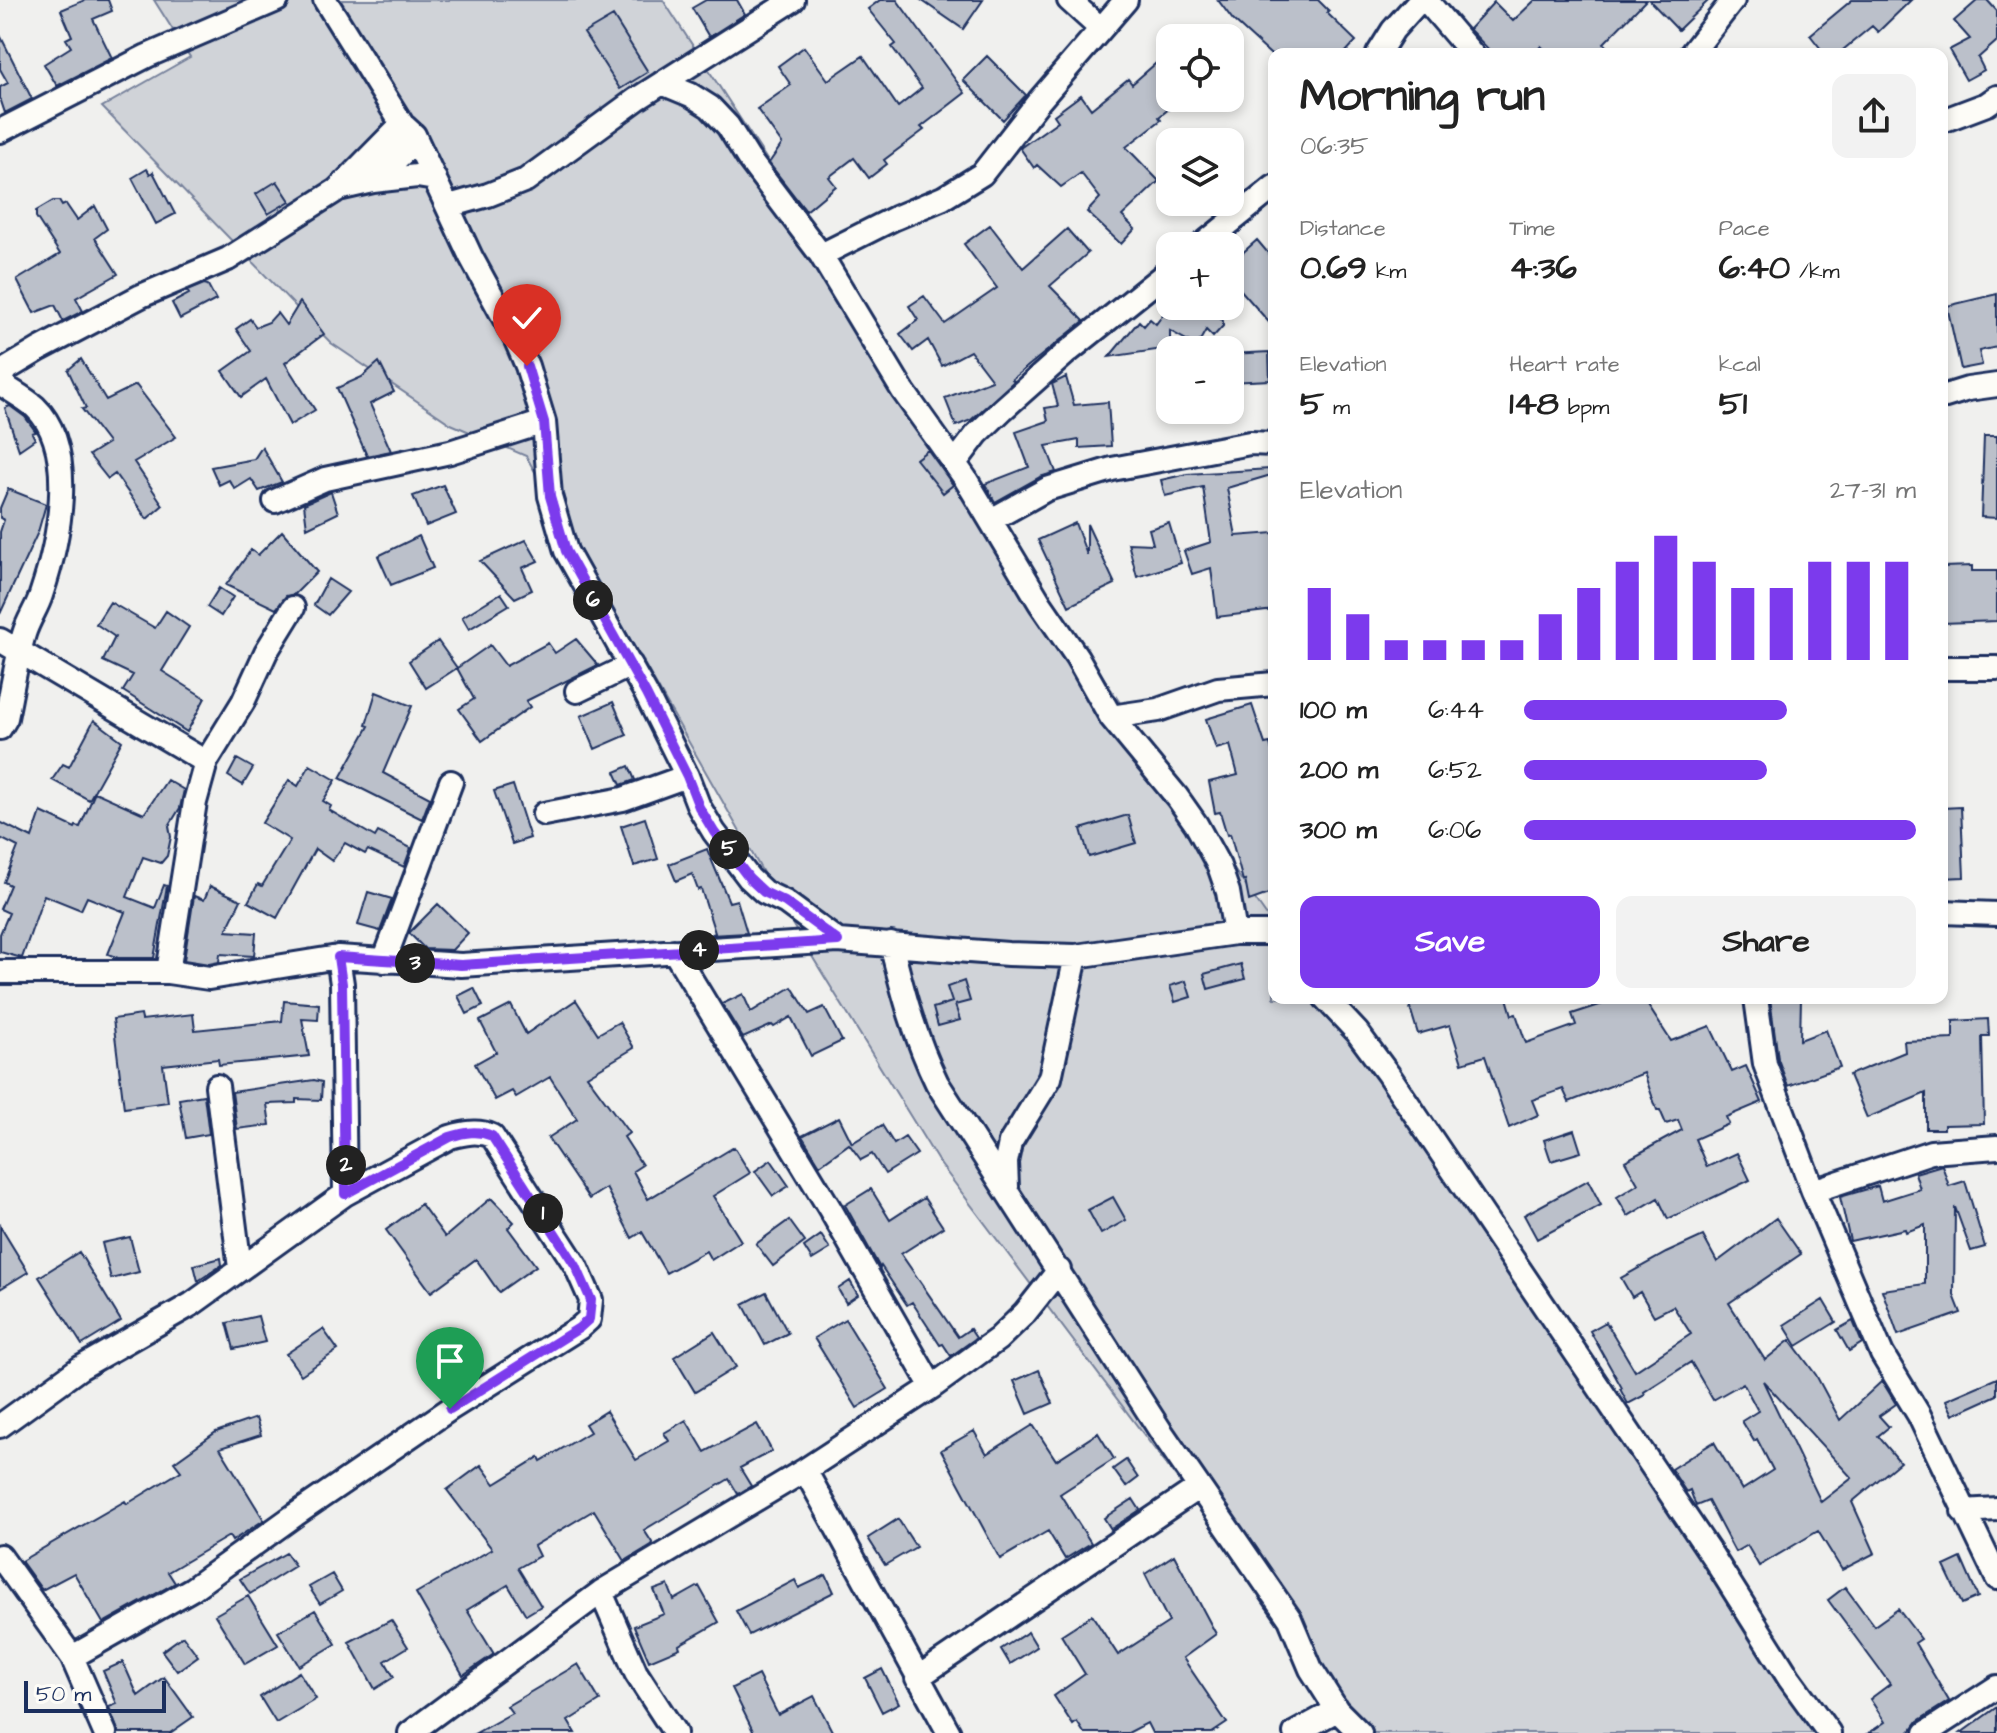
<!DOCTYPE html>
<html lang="en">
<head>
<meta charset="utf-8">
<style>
  body { margin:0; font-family:"Architects Daughter",sans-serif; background:#f2f2f2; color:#222; height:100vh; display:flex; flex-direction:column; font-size:30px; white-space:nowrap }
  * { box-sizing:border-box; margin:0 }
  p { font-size:26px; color:#767676 }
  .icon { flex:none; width:44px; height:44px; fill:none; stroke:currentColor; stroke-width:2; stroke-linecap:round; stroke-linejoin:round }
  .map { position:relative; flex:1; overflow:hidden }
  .sheet { position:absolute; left:1268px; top:48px; width:680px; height:956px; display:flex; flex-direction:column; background:#fff; border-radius:16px; box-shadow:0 4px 12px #0003 }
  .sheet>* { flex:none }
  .tools { position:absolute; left:1156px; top:24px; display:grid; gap:16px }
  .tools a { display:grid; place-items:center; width:88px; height:88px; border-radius:16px; background:#fff; box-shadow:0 4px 12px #0003; font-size:40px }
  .scale { position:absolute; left:24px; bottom:20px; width:142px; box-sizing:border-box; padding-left:8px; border:4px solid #1b2f5e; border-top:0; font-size:22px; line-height:28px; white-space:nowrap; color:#1b2f5e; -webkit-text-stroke:6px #fdfcf7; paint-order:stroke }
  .pin { position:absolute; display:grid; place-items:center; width:68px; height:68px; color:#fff; margin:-82px -34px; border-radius:50% 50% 50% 0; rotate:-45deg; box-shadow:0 0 8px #0007 }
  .pin .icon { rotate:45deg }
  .km { position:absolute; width:40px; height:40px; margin:-20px; border-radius:50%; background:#222; color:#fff; font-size:22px; line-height:40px; text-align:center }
  .round { display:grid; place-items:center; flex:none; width:84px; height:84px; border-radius:16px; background:#f2f2f2 }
  .summary { display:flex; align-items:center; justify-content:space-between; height:136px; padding:0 32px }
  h1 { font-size:44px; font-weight:700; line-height:60px }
  .stats { display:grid; grid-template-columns:repeat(3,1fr); gap:12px; height:136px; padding:8px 32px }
  .stats div { display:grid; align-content:center }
  .stats b { font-size:34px; font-weight:700 }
  .stats small { font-size:22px; font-weight:400 }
  .stats p { font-size:22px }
  .chart { height:224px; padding:16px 32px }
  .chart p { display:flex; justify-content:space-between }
  .chart svg { width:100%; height:144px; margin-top:8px; stroke:#7c3aed; stroke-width:6 }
  .button { display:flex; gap:16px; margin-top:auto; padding:16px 32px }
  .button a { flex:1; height:92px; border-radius:16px; background:#7c3aed; color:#fff; font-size:32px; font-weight:700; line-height:92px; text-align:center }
  .button a+a { background:#f2f2f2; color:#222 }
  ul { padding:0 32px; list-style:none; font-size:26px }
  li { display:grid; grid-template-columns:128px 96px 1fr; align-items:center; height:60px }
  li i { height:20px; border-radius:10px; background:#7c3aed }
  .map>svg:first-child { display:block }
</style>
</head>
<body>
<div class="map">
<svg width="1997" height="1733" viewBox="0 0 1997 1733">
  <rect width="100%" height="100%" fill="#f0f0ee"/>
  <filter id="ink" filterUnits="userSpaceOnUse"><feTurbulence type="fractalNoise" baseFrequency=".0125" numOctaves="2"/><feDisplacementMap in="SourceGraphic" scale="16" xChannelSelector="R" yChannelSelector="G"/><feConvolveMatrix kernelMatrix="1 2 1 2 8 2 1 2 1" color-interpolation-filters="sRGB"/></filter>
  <g filter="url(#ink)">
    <path fill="#d0d3d8" stroke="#76819b" stroke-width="2" d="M154,0H663L1163,769L1274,926V998H1325L1819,1733H1350L1263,1593L938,1161L794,927L526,456L451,424L331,343L102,107L190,57Z"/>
    <path fill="#bbc0ca" stroke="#1b2f5e" stroke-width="2" fill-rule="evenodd" d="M85,0H108L112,11L93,19L112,58L57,86L44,64L71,47L66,39L72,36L61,10Z
      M706,0H737L745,14L709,37L692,8Z
      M880,0H897L965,93L921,127L924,130L884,160L887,164L869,178L854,158L829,177L836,186L806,211L769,163L782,144L757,109L791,85L778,66L804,47L828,80L863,56L898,107L922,88L892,47L896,44L868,9Z
      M921,0H983L963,29Z
      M1218,0H1318L1329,11L1327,13L1356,41L1344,54H1270L1233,20Z
      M1535,0H1646L1604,43L1606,45L1597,54H1549L1541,46L1534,54H1493L1469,29L1494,2L1513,21Z
      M1649,0H1709L1678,30Z
      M1852,0H1911L1878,32L1872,26L1838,54H1825L1810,35Z
      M1978,0H1987L1997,11V41L1978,58L1984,70L1966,80L1949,50L1970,39L1954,21Z
      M613,16L648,72L620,89L584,33Z
      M0,35L32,99L5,113L0,98V87L8,83L0,69Z
      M1170,51V108L1159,117L1161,120L1126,147L1159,181L1122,216L1135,229L1121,244L1087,212L1100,198L1081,173L1061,187L1037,165L1034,168L1020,148L1058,121L1054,115L1081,95L1091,109L1128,79L1132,84Z
      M987,56L1026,95L1003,120L963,80Z
      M147,169L150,174L153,172L175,214L156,224L132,178Z
      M277,181L290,201L268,214L256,194Z
      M53,201H59L62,206L66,204L77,220L95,206L107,229L95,238L118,274L76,298L83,311L63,321L55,305L34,313L17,280L60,254L36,217V211Z
      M990,225L1023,268L1067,229L1088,253L1050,286L1084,321L1012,379L1014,381L971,420L956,426L945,398L992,380L970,351L942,366L928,340L913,351L900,334L918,320L909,306L924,296L945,324L997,288L964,244Z
      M1257,240L1274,260V328L1239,288L1230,297V264Z
      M204,284L208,285L216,300L180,319L172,303L189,294L187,291Z
      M1997,294V347L1979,351L1982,365L1961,369L1947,306Z
      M300,302L324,334L285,363L315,410L290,425L266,379L241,397L223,371L251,351L236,329L250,319L256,327L269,322L277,313L286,325Z
      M1170,305V312L1174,315L1182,306H1206L1223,321V326L1213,337L1206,330L1197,346L1170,331V348L1109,357L1139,321L1144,326L1150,319L1156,324Z
      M1269,352L1270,380L1230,382V354Z
      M81,359L106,400L136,385L176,437L134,462L163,505L147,519L115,474L108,479L89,455L108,443L82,409L86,408L68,370Z
      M379,362L394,392L370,404L391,451L367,456L337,388L362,377Z
      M1066,377L1074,405L1108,402L1111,446L1079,448V440L1046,446L1056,472L1040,477L995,502L985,484L1029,467L1016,432L1048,421L1045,408L1058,406L1052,384Z
      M10,406L25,417L36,432L32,433L35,439L19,450L5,408Z
      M1984,436H1997V518L1981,517Z
      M262,447L282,482L259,491L251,479L235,489L229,480L219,485L211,467L254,459Z
      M928,450L953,485L943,493L916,459Z
      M1270,469L1271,475L1227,488L1236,536L1274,533V610L1217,617L1211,568L1192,574L1184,551L1211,542L1203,487L1165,496L1161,480L1187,474Z
      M443,485L456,514L426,526L413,496Z
      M8,489L46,504L38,532L0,614V532L4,520L0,518V508Z
      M331,492L338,513L307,528L304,504Z
      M1075,523L1087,555V524L1115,584L1069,606L1038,540Z
      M1169,523L1181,563L1137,577L1128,543L1153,544L1149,529Z
      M282,531L317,572L295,594L286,596L276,609L226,585L251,550L258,555Z
      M419,536L433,568L391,585L378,556Z
      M526,540L538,561L522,568L532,590L515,598L480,561Z
      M1972,566V571H1997V621L1942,623V567Z
      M328,579L348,592L328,615L314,605Z
      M219,588L233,597L221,616L207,607Z
      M501,593L509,605L469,629L462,617Z
      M110,602L155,628L166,611L189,627L162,671L205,698L187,732L123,691L133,675L103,661L115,637L96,624Z
      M576,639L598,665L526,701L530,707L482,741L459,709L474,699L457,668L490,645L506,666L548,643L555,653Z
      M438,641L457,668L426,688L409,661Z
      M376,692L412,706L383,773L430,798L422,819L340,778L369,726L366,725Z
      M613,702L627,735L595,749L581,716Z
      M1252,705L1265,744L1270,743L1274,759V892L1249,901L1245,880L1243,881L1230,834L1227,835L1220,812L1215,813L1209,782L1238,775L1230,745L1216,749L1206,719Z
      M94,720L122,741L89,800L52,780L63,764L69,767Z
      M237,759L253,768L243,785L228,776Z
      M310,765L336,780L323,801L331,806L329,810L375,837L378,832L411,848L404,867L368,850L365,854L345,843L332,861L315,849L277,918L248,902L258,884L262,886L290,840L262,823L289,780L298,786Z
      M629,766L635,780L621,785L615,772Z
      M167,780L184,790L180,808L169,826L171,837L167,856L161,863L143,857L127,897L155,908L164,885L167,886L154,958H118L108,954L125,912L87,897L81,910L44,895L22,958L0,952V934L9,913L0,909L10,885L4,882L18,847L0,838V822L32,838L41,812L75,828L76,826L80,827L95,792L144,814Z
      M513,785L530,838L512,844L494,791Z
      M1961,807L1964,877L1942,878V808Z
      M1128,815L1136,843L1089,857L1081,829Z
      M645,818L658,859L634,866L621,826Z
      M707,849L729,902L737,900L747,933L710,935L715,933L701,889L698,890L692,874L676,881L669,864Z
      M210,886L241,900L226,931L256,933L254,956L220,954L219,962L209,964L184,960L194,896L204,900Z
      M368,892L392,899L380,931L358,925Z
      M438,904L468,933L452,950L425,949L409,933Z
      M1241,964L1245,979L1208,989L1204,974Z
      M964,981L970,1001L955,1005L960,1020L938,1026L933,1008L952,1002L947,987Z
      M1186,981L1191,997L1175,1002L1170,986Z
      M792,987L809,1014L824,1007L842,1041L811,1056L791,1017L774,1027L772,1025L743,1038L722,1004L743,994L751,1012Z
      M474,988L483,1006L467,1014L458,996Z
      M1407,998H1507L1512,1015L1516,1014L1526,1043L1576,1025L1572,1014L1621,998H1643L1671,1041L1710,1026L1732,1072L1746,1066L1762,1102L1726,1117L1729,1124L1695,1139L1707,1167L1737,1153L1750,1180L1668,1219L1658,1198L1628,1216L1617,1197L1638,1184L1625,1161L1682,1130L1678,1120L1666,1124L1660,1110H1657L1644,1073L1569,1102L1563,1089L1532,1100L1538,1115L1509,1128L1485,1056L1462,1063L1450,1025L1418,1034Z
      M1770,998H1801L1800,1040L1826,1030L1840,1067L1788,1086L1778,1059Z
      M576,1000L598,1034L619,1022L634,1048L587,1076L629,1133L624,1137L642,1165L633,1171L648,1199L734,1147L750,1173L713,1196L741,1241L711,1260L706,1251L666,1273L642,1232L632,1238L606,1188L589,1199L548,1138L577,1119L550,1077L516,1097L512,1091L495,1100L475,1064L496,1052L480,1021L511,1005L526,1034Z
      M284,1001L319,1004L318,1020L302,1019L309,1056L219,1065L218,1059L163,1065L168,1102L124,1108L113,1019L141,1015L142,1020L193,1014L195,1030L282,1021Z
      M1988,1019L1989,1036H1982L1984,1124L1944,1125V1129H1926V1093L1867,1118L1849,1075L1905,1052L1904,1041L1953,1039V1021Z
      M314,1080L322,1082L321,1100L296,1099V1103L267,1104L270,1125L237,1129L232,1092Z
      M204,1095L209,1134L186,1138L179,1099Z
      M839,1117L852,1143L882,1125L894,1144L905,1137L917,1154L885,1174L872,1154L861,1160L849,1144L820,1165L802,1136Z
      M1574,1130L1581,1152L1551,1161L1544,1140Z
      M771,1160L789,1186L773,1196L755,1171Z
      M1942,1165L1949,1186L1965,1181L1985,1247L1971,1251L1955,1207L1954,1295L1961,1313L1898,1335L1882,1290L1925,1284V1225L1906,1232L1905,1229L1850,1241L1840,1197L1878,1186L1882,1201L1920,1189L1915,1173Z
      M1588,1180L1601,1205L1537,1239L1524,1215Z
      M871,1189L890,1220L924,1198L943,1227L901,1254L958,1337L970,1329L976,1338L951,1356L943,1344L940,1345L912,1302L907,1305L881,1266L880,1268L845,1205Z
      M1113,1197L1126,1220L1101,1234L1088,1210Z
      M491,1198L514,1222L508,1228L536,1266L499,1292L476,1259L431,1292L386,1230L421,1204L445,1237Z
      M1776,1218L1801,1254L1729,1303L1765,1360L1790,1340L1816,1375L1840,1420L1882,1381L1896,1404L1879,1416L1889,1427L1878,1436L1900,1462L1852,1502L1875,1553L1842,1570L1818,1531L1759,1566L1747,1545L1735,1552L1708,1501L1696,1506L1690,1490L1686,1492L1671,1469L1714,1442L1742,1490L1773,1470L1757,1439L1754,1441L1742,1421L1758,1411L1743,1383L1713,1400L1691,1362L1644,1392L1645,1395L1628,1404L1620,1389L1622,1388L1590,1331L1606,1322L1635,1371L1691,1334L1673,1306L1654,1316L1640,1292L1632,1297L1621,1278L1666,1253L1703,1236L1717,1262ZM1763,1381L1852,1478L1821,1502Z
      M789,1220L805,1242L773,1266L756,1244Z
      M0,1226L28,1272L0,1289Z
      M821,1235L830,1249L812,1260L804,1247Z
      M130,1237L139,1272L111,1279L102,1243Z
      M79,1252L121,1321L82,1345L39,1277Z
      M221,1258L222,1265L198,1281L194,1265Z
      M850,1281L858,1295L846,1303L838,1289Z
      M766,1292L788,1333L765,1345L743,1304Z
      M1823,1300L1836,1322L1797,1346L1784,1325Z
      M258,1316L265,1342L234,1349L227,1323Z
      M845,1319L888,1389L857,1408L814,1338Z
      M1853,1321L1862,1343L1849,1351L1837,1330Z
      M323,1329L338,1350L301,1375L286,1354Z
      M714,1332L736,1367L695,1392L674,1357Z
      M1039,1370L1053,1403L1028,1414L1014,1381Z
      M1997,1378V1395L1953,1415L1946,1400Z
      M606,1411L636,1460L669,1441L664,1433L686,1420L705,1452L757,1424L772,1451L740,1468L751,1486L738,1494L729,1479L644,1530L653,1544L625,1561L594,1510L534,1546L539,1556L518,1568L541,1606L526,1615L508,1585L467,1610L494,1654L463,1675L416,1593L492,1549L447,1490L481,1465L495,1484L539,1457L541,1461L590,1432L585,1424Z
      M256,1418L261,1435L220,1448L264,1520L232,1541L229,1536L168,1572L175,1583L103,1623L74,1573L42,1590L21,1561L125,1501L127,1504L181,1471L174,1462L216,1432Z
      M1033,1425L1056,1460L1098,1433L1114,1459L1060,1494L1091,1543L1065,1559L1048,1531L1000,1559L941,1450L974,1431L987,1454Z
      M1126,1460L1138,1478L1126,1487L1113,1469Z
      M1133,1499L1140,1510L1111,1529L1104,1518Z
      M898,1519L916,1547L885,1565L868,1538Z
      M286,1553L295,1566L250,1594L240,1579Z
      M1174,1555L1216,1634L1183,1658L1227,1723L1212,1733H1152L1147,1723L1128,1733H1084L1077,1722L1073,1725L1054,1696L1085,1674L1061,1635L1092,1615L1118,1655L1169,1622L1145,1574Z
      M1961,1558L1978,1597L1962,1604L1944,1566Z
      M332,1574L342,1591L320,1604L309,1587Z
      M826,1575L834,1592L749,1635L736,1611L795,1580L799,1588Z
      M668,1585L674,1600L699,1586L719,1622L679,1645L680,1648L649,1661L634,1626L664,1614L654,1590Z
      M1845,1587L1874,1626L1898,1609L1921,1639L1915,1643L1949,1701L1918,1721L1909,1733H1869L1885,1722L1870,1699L1890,1684L1828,1600Z
      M248,1596L278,1645L245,1664L215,1615Z
      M315,1610L336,1644L299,1666L278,1632Z
      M391,1620L408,1647L385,1661L394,1677L375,1689L349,1642Z
      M1028,1632L1037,1647L1010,1664L1001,1649Z
      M183,1636L198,1656L177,1671L162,1651Z
      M123,1662L138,1696L164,1677L193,1717L170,1733H119L109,1707L117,1704L103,1671Z
      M578,1664L600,1701L568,1721L575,1733H476L512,1713L507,1706Z
      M882,1669L899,1703L882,1712L865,1678Z
      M299,1672L316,1699L276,1723L260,1697Z
      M758,1675L778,1715L814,1696L833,1733H754L732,1688Z
      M1997,1707V1733H1961Z"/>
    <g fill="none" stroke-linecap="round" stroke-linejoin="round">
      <g stroke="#1b2f5e" stroke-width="28">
        <path id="street" d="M325,0L402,124L414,135L471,257L515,338L527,366L544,422L550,496L566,551L646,694L687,776L699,807L714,832L749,878L764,892L785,902L838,941
          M1069,0L1101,29
          M1426,0L1472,54
          M1378,54L1393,30L1420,0
          M1691,54L1733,0
          M662,83L691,95L710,107L728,126L748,158L821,255L903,391L965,478L1040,603L1077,657L1111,717L1177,797L1196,824L1219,866L1228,892L1235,933
          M1942,121L1987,104L1997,97
          M0,131L147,56L277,0
          M373,181L417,176L435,179
          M338,189L373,181L405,151L414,135
          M449,206L488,195L526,180L637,99L793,0
          M1201,246L1274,187
          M821,255L895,218L943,198L982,174L1039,101L1126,0
          M0,373L40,349L141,296L228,259L337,190L402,124
          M0,383C11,391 25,398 35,407C79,449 58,545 41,595C37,608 28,620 24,634C16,661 12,690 6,718L0,728
          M1942,397L1968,389L1997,385
          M955,463L977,434L1003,409L1065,354L1170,270
          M275,501L325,479L450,452L544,422
          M991,520L1047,489L1112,469L1250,443L1274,444
          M0,640L206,762L195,802L168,972
          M1942,668H1997
          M577,691L631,665
          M1111,717L1158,710L1218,689L1274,684
          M206,762L243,702L266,652L293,608
          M544,814L623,799L687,776
          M1942,912L1997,914
          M891,944C903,993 915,1038 937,1083L1160,1430L1290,1619L1311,1669L1337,1710L1360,1733
          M384,961L451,782
          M0,972H168L209,978L338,957L461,965L838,941L1008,954L1076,956L1235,933H1274
          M1325,998L1357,1032L1388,1074L1713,1557L1789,1678L1829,1733
          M1756,998L1765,1064L1813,1191L1882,1354L1919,1415L1997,1578
          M217,1086L240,1268
          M1007,1187L1006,1162L1010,1143L1050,1078L1076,956
          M1813,1191L1931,1152L1997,1147
          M932,1387L998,1339L1025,1313L1059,1270
          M0,1426L80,1368L192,1304L345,1194L342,984L338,957
          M805,1470L949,1733
          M1963,1511L1997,1509
          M0,1556L72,1657L105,1733
          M601,1592L636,1673L675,1733
          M72,1657L192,1589L295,1515L450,1409L579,1328L589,1319L591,1300L576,1266L492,1136C478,1130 464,1133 450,1137L345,1194
          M917,1678L1199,1487
          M410,1733L601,1592L805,1470L932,1387L830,1209L674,951
          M1295,1733L1337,1710
          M1926,1733L1997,1687"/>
      </g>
      <use href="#street" stroke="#fdfcf7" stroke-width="22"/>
    </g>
  </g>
  <g fill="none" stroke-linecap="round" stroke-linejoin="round" filter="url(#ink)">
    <g stroke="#fff" stroke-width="16">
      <path id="route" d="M450,1409L579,1328L589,1319L591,1300L576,1266L492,1136C478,1130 465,1132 450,1137L345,1194L342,984L338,957L461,965L838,941L785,902L764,892L749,878L714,832L699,807L687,776L646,694L566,551L550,496L544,422L527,366"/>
    </g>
    <use href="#route" stroke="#7c3aed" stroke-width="10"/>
  </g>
</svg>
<div class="tools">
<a><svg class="icon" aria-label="locate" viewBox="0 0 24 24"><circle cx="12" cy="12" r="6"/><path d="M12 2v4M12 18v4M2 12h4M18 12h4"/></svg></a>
<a><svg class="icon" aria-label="layers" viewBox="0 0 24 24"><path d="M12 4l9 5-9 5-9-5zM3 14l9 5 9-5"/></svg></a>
<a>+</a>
<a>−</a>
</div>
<div class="scale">50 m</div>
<div class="pin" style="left:450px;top:1409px;background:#1e9e55"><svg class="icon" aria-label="arrive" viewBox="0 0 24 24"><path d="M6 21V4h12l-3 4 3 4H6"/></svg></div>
<div class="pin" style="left:527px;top:366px;background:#d93025"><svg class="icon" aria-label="check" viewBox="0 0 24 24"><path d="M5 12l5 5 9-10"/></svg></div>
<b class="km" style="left:543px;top:1213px">1</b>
<b class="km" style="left:346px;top:1165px">2</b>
<b class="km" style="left:415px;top:963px">3</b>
<b class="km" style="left:699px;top:950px">4</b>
<b class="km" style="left:729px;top:849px">5</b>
<b class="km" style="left:593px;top:600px">6</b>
<section class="sheet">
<div class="summary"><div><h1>Morning run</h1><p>06:35</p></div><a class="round"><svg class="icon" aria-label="share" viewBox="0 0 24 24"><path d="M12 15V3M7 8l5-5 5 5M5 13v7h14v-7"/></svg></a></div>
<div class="stats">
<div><p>Distance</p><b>0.69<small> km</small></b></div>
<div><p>Time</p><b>4:36</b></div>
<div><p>Pace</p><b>6:40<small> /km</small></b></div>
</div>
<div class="stats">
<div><p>Elevation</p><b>5<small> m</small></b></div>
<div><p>Heart rate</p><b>148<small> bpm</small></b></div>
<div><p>kcal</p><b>51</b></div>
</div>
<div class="chart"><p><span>Elevation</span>27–31 m</p>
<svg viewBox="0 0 160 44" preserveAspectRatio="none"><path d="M5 44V22M15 44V30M25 44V38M35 44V38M45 44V38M55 44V38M65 44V30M75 44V22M85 44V14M95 44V6M105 44V14M115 44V22M125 44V22M135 44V14M145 44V14M155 44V14"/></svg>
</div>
<ul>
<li><b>100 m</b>6:44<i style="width:67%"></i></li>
<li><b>200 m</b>6:52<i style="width:62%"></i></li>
<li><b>300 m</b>6:06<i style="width:100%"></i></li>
</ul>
<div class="button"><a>Save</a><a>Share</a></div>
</section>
</div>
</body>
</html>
